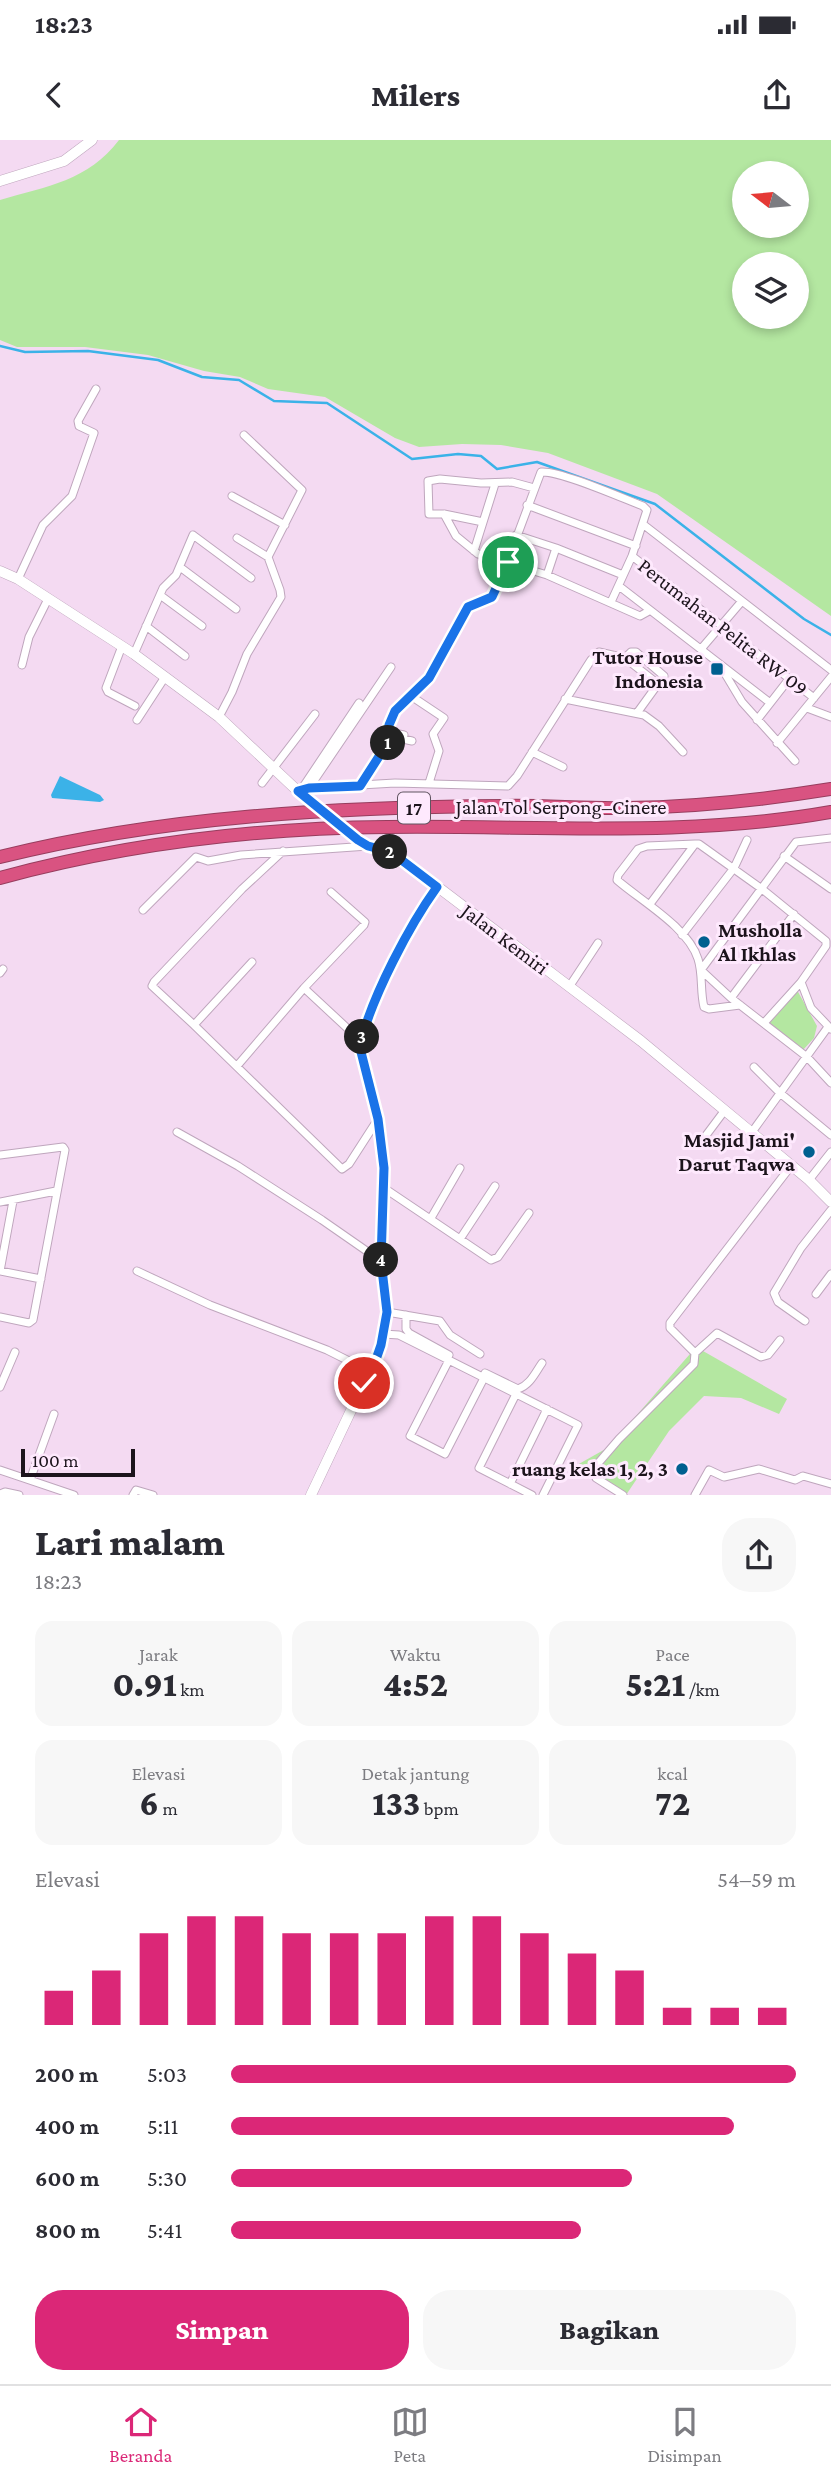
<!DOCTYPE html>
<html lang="id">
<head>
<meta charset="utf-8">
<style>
  body { margin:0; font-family:"Crimson Pro",serif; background:#f7f7f7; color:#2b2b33; height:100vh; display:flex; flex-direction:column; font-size:26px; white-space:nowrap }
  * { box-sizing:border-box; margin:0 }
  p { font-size:23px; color:#7c7c81 }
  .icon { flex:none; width:38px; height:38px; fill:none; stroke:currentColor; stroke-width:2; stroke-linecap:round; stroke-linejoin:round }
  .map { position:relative; height:1355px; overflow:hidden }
  .panel { display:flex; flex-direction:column; background:#fff; flex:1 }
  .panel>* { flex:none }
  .needle { width:46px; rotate:286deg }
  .buttons { position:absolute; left:732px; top:21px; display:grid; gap:14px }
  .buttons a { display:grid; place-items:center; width:77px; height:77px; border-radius:50%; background:#fff; box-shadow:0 4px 10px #0003; font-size:35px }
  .scale { position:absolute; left:21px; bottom:18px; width:114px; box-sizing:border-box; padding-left:7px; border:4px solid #1c141c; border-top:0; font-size:19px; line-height:24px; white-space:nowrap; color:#1c141c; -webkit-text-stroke:5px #fee9fd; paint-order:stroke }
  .pin { position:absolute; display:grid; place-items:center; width:60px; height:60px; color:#fff; margin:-30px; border:4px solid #fff; border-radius:50%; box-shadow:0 2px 7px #0007 }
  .km { position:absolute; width:35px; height:35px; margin:-18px; border-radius:50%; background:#222; color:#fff; font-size:19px; line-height:35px; text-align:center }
  .round { display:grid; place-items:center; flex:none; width:74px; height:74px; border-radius:28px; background:#f7f7f7 }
  .summary { display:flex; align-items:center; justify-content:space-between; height:119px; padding:0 35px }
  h1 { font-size:38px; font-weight:800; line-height:52px }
  .figures { display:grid; grid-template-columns:repeat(3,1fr); gap:10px; height:119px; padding:7px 35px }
  .figures div { display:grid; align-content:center; border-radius:18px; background:#f7f7f7; text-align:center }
  .figures b { font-size:35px; font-weight:800 }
  .figures small { font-size:19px; font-weight:400 }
  .figures p { font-size:19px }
  .chart { height:196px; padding:14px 35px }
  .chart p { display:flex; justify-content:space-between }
  .chart svg { width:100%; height:126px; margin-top:7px; stroke:#db2777; stroke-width:6 }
  .button { display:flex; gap:14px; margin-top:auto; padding:14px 35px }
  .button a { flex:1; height:80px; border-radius:28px; background:#db2777; color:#fff; font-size:28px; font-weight:800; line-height:80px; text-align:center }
  .button a+a { background:#f7f7f7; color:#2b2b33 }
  ul { padding:0 35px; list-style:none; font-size:23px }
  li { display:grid; grid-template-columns:112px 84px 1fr; align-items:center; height:52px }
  li i { height:18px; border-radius:9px; background:#db2777 }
  .status { display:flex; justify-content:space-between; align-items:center; height:49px; padding:0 35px; background:#fff; direction:ltr }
  .status svg { height:19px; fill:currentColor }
  header { display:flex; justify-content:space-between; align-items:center; height:91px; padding:0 35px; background:#fff; font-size:32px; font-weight:800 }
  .tabs { display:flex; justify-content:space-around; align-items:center; height:98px; border-top:2px solid #e1e1e2; background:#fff; font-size:19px; color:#7c7c81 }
  .tabs a { display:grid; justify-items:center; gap:4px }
  .tabs .current { color:#db2777 }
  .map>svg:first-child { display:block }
</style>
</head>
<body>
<div class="status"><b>18:23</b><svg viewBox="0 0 49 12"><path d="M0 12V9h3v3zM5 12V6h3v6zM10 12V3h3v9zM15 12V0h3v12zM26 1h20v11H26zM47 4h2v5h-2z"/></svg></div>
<header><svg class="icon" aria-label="back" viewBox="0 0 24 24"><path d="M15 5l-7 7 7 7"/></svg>Milers<svg class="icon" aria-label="share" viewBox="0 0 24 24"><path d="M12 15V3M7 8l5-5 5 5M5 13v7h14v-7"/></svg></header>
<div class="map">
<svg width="831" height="1355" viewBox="0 0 831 1355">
  <rect width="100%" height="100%" fill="#f4daf2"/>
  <path fill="#b4e7a1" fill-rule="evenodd" d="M119,0H831V476L657,354L548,313L501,305L462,304L419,307L395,298L325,257L268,249L240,237L204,231L148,215L85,207H17L0,200V60C47,46 88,41 119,0ZM744,33H796V86H744ZM744,124H796V177H744Z
    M797,850L817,886L814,898L803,910L767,882Z
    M696,1207L787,1259L779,1274L741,1258L704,1256L669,1291L626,1355C607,1355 590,1337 577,1325L609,1307Z"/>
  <path fill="#3bb2e8" d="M60,636L100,655L104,660L100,662L52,658L51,655Z"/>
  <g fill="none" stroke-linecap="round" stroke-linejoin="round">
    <path stroke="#3bb2e8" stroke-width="2.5" d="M0,206L25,212L88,211L158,220L202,237L239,240L274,261L327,263L412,319L458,314L481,316L497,329L537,322L655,364L804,479L831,495"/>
    <g stroke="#bfa6bd" stroke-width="9">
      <path id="street" d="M232,356L285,385
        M527,365L636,406
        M444,374L456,396L478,414L547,435L640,476L649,471
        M483,382L444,374H429L428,341L440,339L481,343L512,342L534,348
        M644,385L831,530
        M516,395L556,408L623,435
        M237,398L268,417
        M474,411L495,344
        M632,416L814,558
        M180,427L236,469
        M547,435L556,408
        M18,439L43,385L72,356L94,293L79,286L78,281L96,249
        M619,446L769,562
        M160,455L202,486
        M146,486L185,516
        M122,506L106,548L108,552L135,566
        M701,509L742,461
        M134,514L163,448L176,435L193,395L251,438
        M625,518L631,512H636L664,536
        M22,525L29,497L48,459
        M724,532L742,562L795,621
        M411,556L444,578L433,594L439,611L429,643
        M565,559L644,575L659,586L683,612
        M807,568L831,577
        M219,577L232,552L247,514L281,457L280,450L268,417L302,350L244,295
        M137,580L165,537
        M757,580L789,539
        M389,592L404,595L403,599L412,601
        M777,603L831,537
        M532,612L563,627
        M262,643L315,574
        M360,646L387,604L389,585L395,571L429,538L468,467L491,457L501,439L541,332C559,330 622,358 643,366L647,370L632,416L611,462
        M309,648L391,527
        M301,650L359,563
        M298,651L309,648L395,643L508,646L517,636L591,520L599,512L625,518L658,544L637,573
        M831,698L796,702L701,830L731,858L807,917L831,943
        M695,704L647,706L638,709L618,735L617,740C641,761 688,787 698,819C703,834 700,852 704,867L709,869L740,865
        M283,711L242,749L154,842L152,846L194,885L342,1029L349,1024L378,979
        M784,716L831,749
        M650,764L695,704H699L762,749L826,801V806L801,842L811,868L831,889
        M143,770L196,717L208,721L241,715L368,706
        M682,795L734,728L747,700
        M0,833L3,829
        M569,847L598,803
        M304,848L361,901
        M731,858L794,774
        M764,883L801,842
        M194,885L252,822
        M237,926L304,848L364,785L365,782L331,752
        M754,927L780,953L831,995
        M177,992L238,1026L322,1080L381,1121
        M752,992L828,887
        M704,998L725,970
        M0,1015L63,1007L65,1010L33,1180L29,1183L0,1177
        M809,1040L831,1012
        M384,1048L491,1120L498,1117L529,1073
        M0,1062L56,1051
        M431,1078L460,1028
        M460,1099L495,1046
        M0,1131L13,1061
        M0,1131L41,1139
        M137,1131L210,1165L327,1210L349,1221L364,1243
        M816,1154L831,1134
        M387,1172L440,1181L450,1195L480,1214
        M406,1175V1189L409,1193L449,1215
        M805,1181L778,1162L774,1153L801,1108L831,1070
        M383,1194L399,1195L578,1285L543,1355
        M695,1213L717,1193L761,1217L768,1215L780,1200
        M449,1220L410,1296L445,1314L484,1238
        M485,1233L518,1249C530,1245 535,1233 542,1223
        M0,1247L15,1212
        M516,1254L479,1328L532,1355
        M0,1330L74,1355
        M30,1340L54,1274
        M510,1344L547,1269
        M0,1354L5,1352L19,1355
        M133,1355L136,1350L153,1355
        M623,1355L596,1338L594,1328L619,1299L694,1224L695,1213L670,1188V1183L791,1026
        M695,1355L709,1330L724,1337L759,1329L795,1340L803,1336L831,1344"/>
    </g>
    <g stroke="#bfa6bd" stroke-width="11">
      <path id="secondary" d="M0,41L64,21L92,0
        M0,431L18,439L134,514L219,577L303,656
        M358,700L401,719L641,901L809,1040L831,1062
        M311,1355L364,1243L372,1231L381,1205L387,1172L381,1121L384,1028L378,979L361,909V901C373,855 409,786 437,747"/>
    </g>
    <g stroke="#973d5e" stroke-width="14">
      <path id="highway" d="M0,717C165,676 335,667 504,666C545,665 585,669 626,668C694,667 763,660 831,649
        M0,738C125,704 257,688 387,687C535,685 685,698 831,672"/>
    </g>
    <use href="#street" stroke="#fff" stroke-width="7"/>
    <use href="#secondary" stroke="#fff" stroke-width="10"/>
    <use href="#highway" stroke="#d95381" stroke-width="12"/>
    <g stroke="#bfa6bd" stroke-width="11" stroke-linecap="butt">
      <path id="secondary-bridge" d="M303,656L358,700"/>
    </g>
    <use href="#secondary-bridge" stroke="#fff" stroke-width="10"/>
  </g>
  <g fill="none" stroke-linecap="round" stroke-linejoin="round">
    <g stroke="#fff" stroke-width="14">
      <path id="route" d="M364,1243L372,1231L381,1205L387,1172L381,1121L384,1028L378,979L360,908L361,901C373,855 409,786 437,747L391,712L368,706L358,700L298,651L309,648L360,646L387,604L389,585L395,571L429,538L468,467L492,457L508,422"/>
    </g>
    <use href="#route" stroke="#1a73e8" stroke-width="9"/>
  </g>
  <g fill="#006090" stroke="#fee9fd" stroke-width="2.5">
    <rect x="710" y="522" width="14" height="14" rx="3.5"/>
    <circle cx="704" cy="802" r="7"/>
    <circle cx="809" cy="1012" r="7"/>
    <circle cx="682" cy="1329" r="7"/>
  </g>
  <g text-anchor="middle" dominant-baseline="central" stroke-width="6" stroke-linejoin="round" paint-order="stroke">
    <rect fill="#fee9fd" stroke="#605460" stroke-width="2" x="398" y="652.5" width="32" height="31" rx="5"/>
    <g font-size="19" font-weight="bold" fill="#1c141c">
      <text x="414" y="668">17</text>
    </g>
    <g font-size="21" fill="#1c141c" stroke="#fee9fd">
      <text transform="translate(723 487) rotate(38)">Perumahan Pelita RW 09</text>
      <text x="561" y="667">Jalan Tol Serpong–Cinere</text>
      <text transform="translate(505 799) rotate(37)">Jalan Kemiri</text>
    </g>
    <g font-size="21" font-weight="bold" fill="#1c141c" stroke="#fee9fd" text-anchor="end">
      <text x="703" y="517">Tutor House<tspan x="703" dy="24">Indonesia</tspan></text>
      <text x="718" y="790" text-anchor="start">Musholla<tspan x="718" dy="24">Al Ikhlas</tspan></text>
      <text x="795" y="1000">Masjid Jami'<tspan x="795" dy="24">Darut Taqwa</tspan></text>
      <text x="668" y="1329">ruang kelas 1, 2, 3</text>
    </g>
  </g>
</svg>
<div class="buttons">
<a><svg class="needle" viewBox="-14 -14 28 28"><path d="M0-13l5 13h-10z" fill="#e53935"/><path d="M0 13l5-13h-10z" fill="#7c7c81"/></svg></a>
<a><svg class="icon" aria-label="layers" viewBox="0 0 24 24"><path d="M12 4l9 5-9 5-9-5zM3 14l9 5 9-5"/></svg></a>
</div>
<div class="scale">100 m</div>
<div class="pin" style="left:508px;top:422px;background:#1e9e55"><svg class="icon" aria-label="arrive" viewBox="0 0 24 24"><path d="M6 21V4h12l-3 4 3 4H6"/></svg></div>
<div class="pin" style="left:364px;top:1243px;background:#d93025"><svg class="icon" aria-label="check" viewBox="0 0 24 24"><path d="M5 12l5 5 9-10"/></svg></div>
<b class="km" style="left:388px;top:603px">1</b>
<b class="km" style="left:390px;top:712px">2</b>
<b class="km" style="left:362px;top:897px">3</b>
<b class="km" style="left:381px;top:1120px">4</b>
</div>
<section class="panel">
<div class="summary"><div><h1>Lari malam</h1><p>18:23</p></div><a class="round"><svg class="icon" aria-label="share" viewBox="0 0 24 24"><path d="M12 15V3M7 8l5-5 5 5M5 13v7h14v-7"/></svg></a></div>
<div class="figures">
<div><p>Jarak</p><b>0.91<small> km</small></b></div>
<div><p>Waktu</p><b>4:52</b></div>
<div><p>Pace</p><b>5:21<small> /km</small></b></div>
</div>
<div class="figures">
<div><p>Elevasi</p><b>6<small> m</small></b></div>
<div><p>Detak jantung</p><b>133<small> bpm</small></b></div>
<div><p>kcal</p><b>72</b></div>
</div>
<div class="chart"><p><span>Elevasi</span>54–59 m</p>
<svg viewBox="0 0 160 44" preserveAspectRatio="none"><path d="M5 44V32M15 44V25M25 44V12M35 44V6M45 44V6M55 44V12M65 44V12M75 44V12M85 44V6M95 44V6M105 44V12M115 44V19M125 44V25M135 44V38M145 44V38M155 44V38"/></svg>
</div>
<ul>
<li><b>200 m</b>5:03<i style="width:100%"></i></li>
<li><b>400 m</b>5:11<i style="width:89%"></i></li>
<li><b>600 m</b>5:30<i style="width:71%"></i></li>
<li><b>800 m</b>5:41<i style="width:62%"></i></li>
</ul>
<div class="button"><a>Simpan</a><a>Bagikan</a></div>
</section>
<nav class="tabs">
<a class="current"><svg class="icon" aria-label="home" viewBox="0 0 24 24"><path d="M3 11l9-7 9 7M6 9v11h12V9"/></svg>Beranda</a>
<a><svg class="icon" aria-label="map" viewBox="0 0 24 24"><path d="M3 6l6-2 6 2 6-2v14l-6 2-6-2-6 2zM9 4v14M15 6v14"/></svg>Peta</a>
<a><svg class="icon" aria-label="saved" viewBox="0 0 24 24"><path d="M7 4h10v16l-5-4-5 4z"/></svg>Disimpan</a>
</nav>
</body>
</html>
